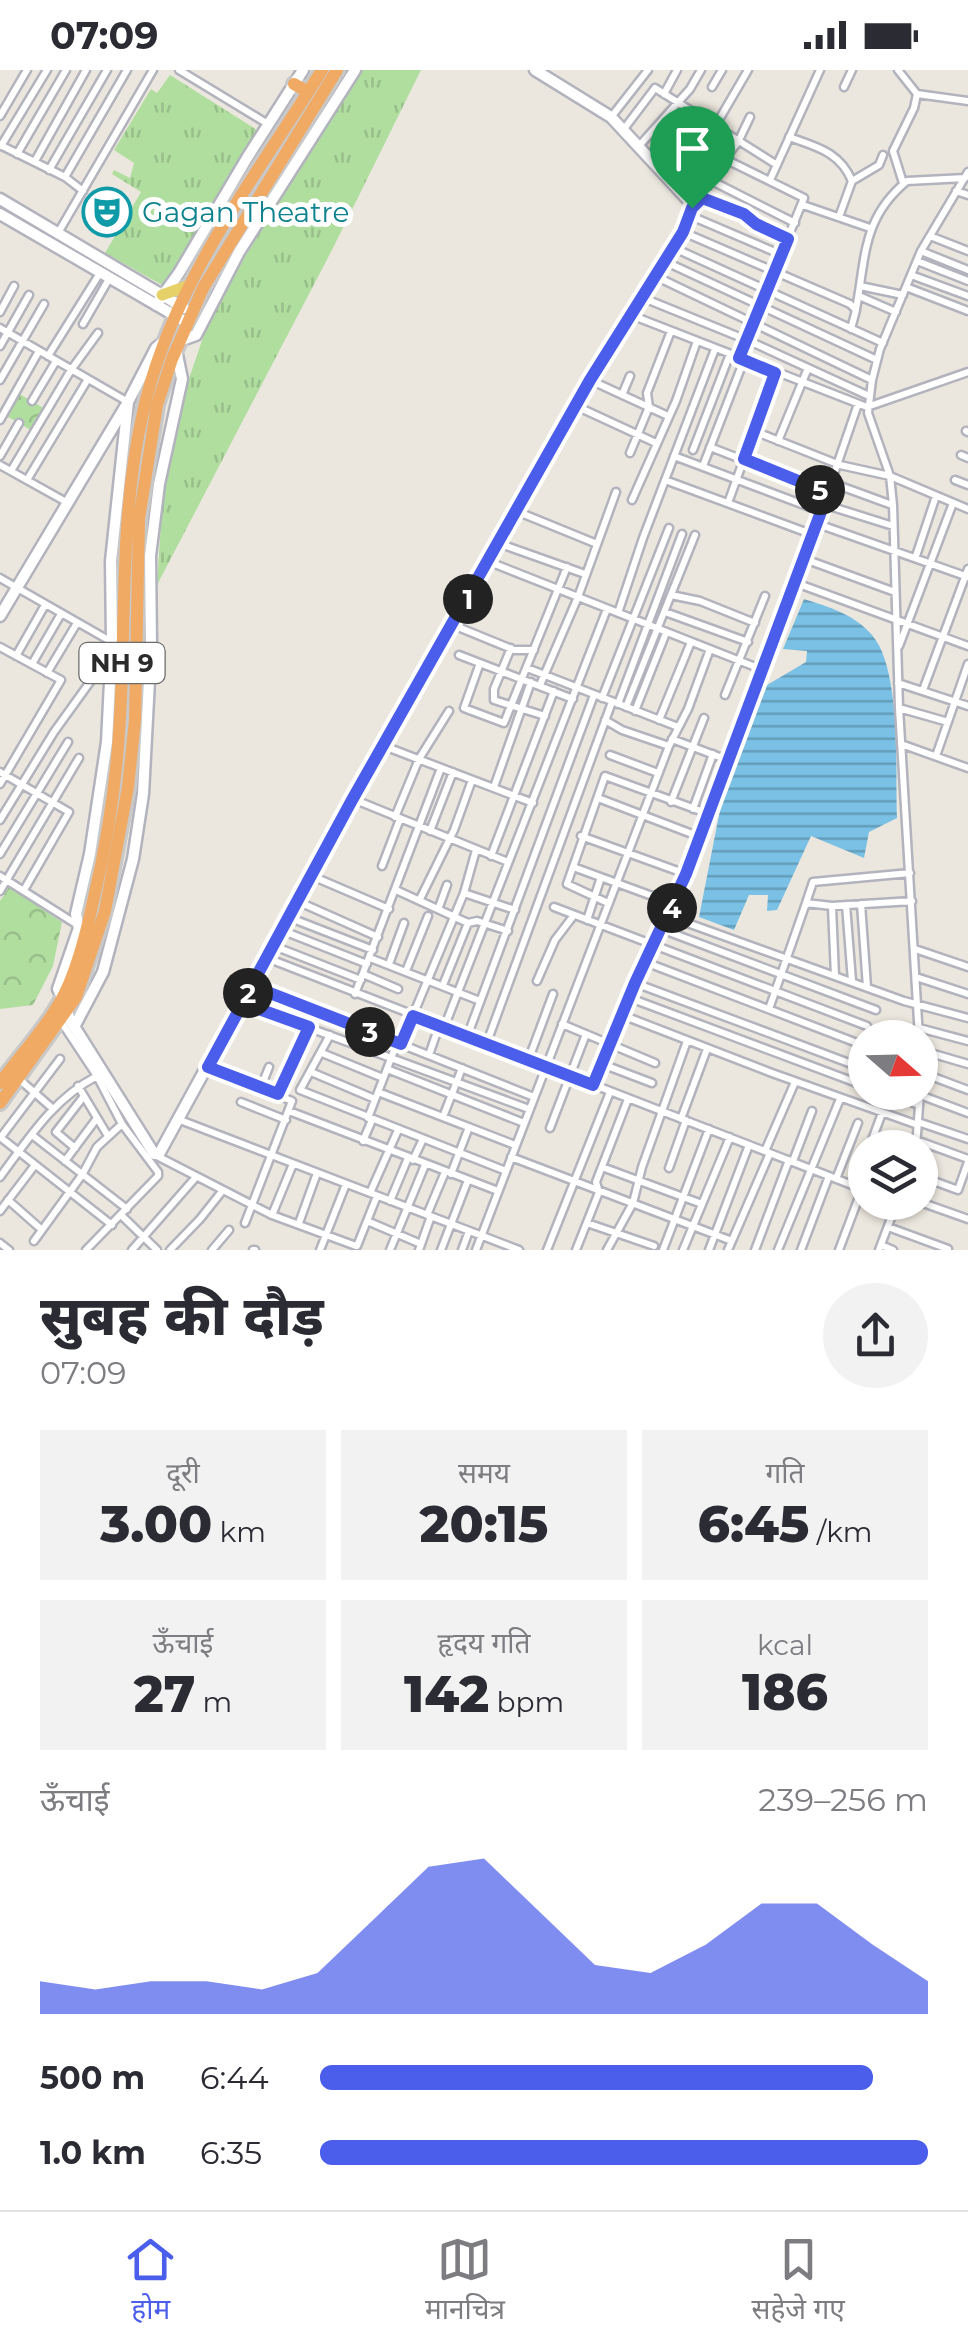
<!DOCTYPE html>
<html lang="hi">
<head>
<meta charset="utf-8">
<style>
  body { margin:0; font-family:Montserrat,"Noto Sans Devanagari",sans-serif; background:#f2f2f3; color:#2b2b33; height:100vh; display:flex; flex-direction:column; font-size:38px; white-space:nowrap }
  * { box-sizing:border-box; margin:0 }
  p { font-size:32px; color:#7c7c81 }
  .icon { flex:none; width:55px; height:55px; fill:none; stroke:currentColor; stroke-width:2; stroke-linecap:round; stroke-linejoin:round }
  .map { position:relative; height:1180px; overflow:hidden }
  .panel { display:flex; flex-direction:column; background:#fff; flex:1 }
  .panel>* { flex:none }
  .needle { width:65px; rotate:110deg }
  .controls { position:absolute; left:848px; top:950px; display:grid; gap:20px }
  .controls a { display:grid; place-items:center; width:90px; height:90px; border-radius:50%; background:#fff; box-shadow:0 2px 8px #0004; font-size:50px }
  .pin { position:absolute; display:grid; place-items:center; width:85px; height:85px; color:#fff; margin:-102px -42px; border-radius:50% 50% 50% 0; rotate:-45deg; box-shadow:0 0 10px #0007 }
  .pin .icon { rotate:45deg }
  .km { position:absolute; width:50px; height:50px; margin:-25px; border-radius:50%; background:#222; color:#fff; font-size:28px; line-height:50px; text-align:center }
  .round { display:grid; place-items:center; flex:none; width:105px; height:105px; border-radius:52px; background:#f2f2f3 }
  .summary { display:flex; align-items:center; justify-content:space-between; height:170px; padding:0 40px }
  h1 { font-size:55px; font-weight:800; line-height:75px }
  .metrics { display:grid; grid-template-columns:repeat(3,1fr); gap:15px; height:170px; padding:10px 40px }
  .metrics div { display:grid; align-content:center; border-radius:0px; background:#f2f2f3; text-align:center }
  .metrics b { font-size:50px; font-weight:800 }
  .metrics small { font-size:28px; font-weight:400 }
  .metrics p { font-size:28px }
  .chart { height:280px; padding:20px 40px }
  .chart p { display:flex; justify-content:space-between }
  .chart svg { width:100%; height:180px; margin-top:10px; fill:#4b5eeb; opacity:.7 }
  ul { padding:0 40px; list-style:none; font-size:32px }
  li { display:grid; grid-template-columns:160px 120px 1fr; align-items:center; height:75px }
  li i { height:25px; border-radius:12px; background:#4b5eeb }
  .status { display:flex; justify-content:space-between; align-items:center; height:70px; padding:0 50px; background:#fff; direction:ltr }
  .status svg { height:28px; fill:currentColor }
  .tabs { display:flex; justify-content:space-around; align-items:center; height:140px; border-top:2px solid #e1e1e2; background:#fff; font-size:28px; color:#7c7c81 }
  .tabs a { display:grid; justify-items:center; gap:5px }
  .tabs .on { color:#4b5eeb }
  .map>svg:first-child { display:block }
</style>
</head>
<body>
<div class="status"><b>07:09</b><svg viewBox="0 0 49 12"><path d="M0 12V9h3v3zM5 12V6h3v6zM10 12V3h3v9zM15 12V0h3v12zM26 1h20v11H26zM47 4h2v5h-2z"/></svg></div>
<div class="map">
<svg width="968" height="1180" viewBox="0 0 968 1180">
  <defs>
    <pattern id="grass-tufts" width="24" height="20" patternUnits="userSpaceOnUse" patternTransform="scale(2.5)"><rect width="24" height="20" fill="#b0de9f"/><path d="M3 7l-1-3M5 7V3M7 7l1-3M15 17l-1-3M17 17v-4M19 17l1-3" fill="none" stroke="#98bf89"/></pattern>
    <pattern id="forest-crowns" width="20" height="18" patternUnits="userSpaceOnUse" patternTransform="scale(2.5)"><rect width="20" height="18" fill="#b0de9f"/><path d="M2 6a3 3 0 1 1 6 0M12 15a3 3 0 1 1 6 0" fill="none" stroke="#98bf89"/></pattern>
    <pattern id="water-rules" width="6" height="5" patternUnits="userSpaceOnUse" patternTransform="scale(2.5)"><rect width="6" height="5" fill="#7ac1e5"/><path d="M0 2.5h6" fill="none" stroke="#649dba"/></pattern>
  </defs>
  <rect width="100%" height="100%" fill="#ece7de"/>
  <path fill="url(#grass-tufts)" d="M361,0H421L333,178L157,515L164,407L177,344L213,238Z
    M170,5L257,60L164,216L105,183L141,122L112,104L114,100L130,108L134,93L114,80L151,19L157,23Z"/>
  <path fill="url(#forest-crowns)" d="M16,322L47,340L34,362L3,344Z
    M9,817L62,852L53,896L33,935L0,939V831Z"/>
  <path fill="url(#water-rules)" d="M804,529C829,537 854,544 872,565C902,600 895,701 897,748L869,762L864,788L811,766L777,840L767,841L768,825H749L734,860L699,847L720,740L767,615L806,592L807,581L783,579Z"/>
  <g fill="none" stroke-linecap="round" stroke-linejoin="round">
    <g stroke="#b2b3bd" stroke-width="11">
      <path id="street" d="M179,0L268,54
        M898,0L917,24L914,38L893,81L903,113
        M712,17L722,0
        M844,17L852,0
        M664,24L677,0
        M917,24L968,31
        M0,46L27,0
        M612,46L648,0
        M624,59L655,18L777,95
        M789,67C817,77 840,82 852,111L839,147
        M0,75L65,107L83,121
        M1,76L47,0
        M639,76L690,19L701,0
        M17,84L66,0
        M725,88L738,72L750,47
        M35,91L86,0
        M661,98L699,48
        M49,100L107,0
        M65,107L127,0
        M710,110L795,153
        M770,110L820,0
        M852,111L879,95L883,85
        M678,120L748,0
        M956,121L968,125
        M703,128L744,144L756,154L788,169
        M803,135L870,158
        M692,138C710,126 708,101 725,89L804,128L739,288
        M691,146L782,185
        M683,162L850,234L856,240L851,259
        M58,163L153,0
        M930,166L968,181
        M672,177L883,273
        M921,181L968,200
        M664,191L877,290
        M917,191L968,211
        M911,205L968,226
        M655,206L872,310
        M860,216L903,225
        M906,217L968,241
        M859,226L896,242
        M641,227L747,270L869,326
        M856,239C866,187 862,148 907,111L965,108
        M0,242L14,216
        M631,245L867,337L968,302
        M83,254L109,209
        M0,258L128,332
        M0,276L29,225
        M48,286L100,203
        M0,310L44,234
        M590,310L668,346
        M622,325L630,306
        M32,331L56,291
        M576,336L656,373
        M0,350L39,281
        M754,361L840,395L890,406L968,439
        M966,361L968,362
        M778,371L808,298
        M710,377L828,423
        M693,380L730,284
        M630,383L649,337L647,323L671,261
        M961,385L968,388
        M0,386L19,353
        M674,386L820,441
        M0,395L68,433
        M703,396L744,290
        M11,401L71,300L98,263
        M27,410L88,309
        M665,410L811,464
        M955,410L968,415
        M832,413L892,435
        M632,430L676,331L697,271
        M728,433L775,303
        M823,434L893,456
        M516,441L597,474
        M815,453L968,507
        M498,473L585,504
        M916,486L936,426
        M802,488L895,522
        M487,491L763,600
        M0,508L112,572
        M796,513L968,576
        M671,525L700,531L755,553
        M665,542L748,572
        M618,543L643,468L715,279
        M453,555L514,580H534
        M899,576L953,433
        M0,577L61,610L0,714
        M511,578L494,619V630L545,646
        M459,585L573,629
        M16,586L45,535
        M480,593L464,638L504,653L567,497
        M32,594L61,544
        M527,598L678,657
        M47,603L77,553
        M898,613L968,636
        M540,615L578,527L616,422
        M923,620L968,499
        M725,625L765,526
        M602,628L669,458
        M618,634L682,464
        M626,637L695,465
        M899,638L948,652
        M635,641L666,563
        M605,650L622,660L669,676
        M659,650L691,572
        M672,669L730,691
        M901,674L968,698
        M384,676L533,733
        M610,685L658,703
        M936,686L968,594
        M0,702L69,742L24,820
        M494,717L531,612
        M598,728L700,767
        M353,729L508,792
        M671,732L704,648
        M693,739L713,684
        M395,747L419,689L449,641
        M0,750L54,662L90,612
        M430,761L453,702
        M581,766L686,804
        M0,784L68,672
        M491,786L554,621
        M382,796L400,749
        M576,798L674,834
        M910,803L813,812L806,833L832,836L912,831
        M0,806L76,854
        M312,806L389,839
        M396,820L468,853L477,851L508,861
        M0,821L79,688
        M464,823L515,840
        M420,829L454,760L472,710
        M297,831L378,867
        M608,833L567,814L605,706L709,744
        M861,834L867,917
        M846,835L852,911
        M439,837L447,815
        M554,837L867,956
        M832,837L835,906
        M668,846L904,931L968,948
        M288,847L373,880
        M587,850L601,807
        M661,859L876,940
        M281,860L367,894
        M274,876L361,910
        M915,879L968,897
        M267,888L865,1120
        M370,888L480,931
        M645,892L865,976
        M389,894L404,853
        M406,901L428,846
        M363,904L398,919
        M916,907L968,924
        M537,911L555,870L574,845
        M635,913L865,999
        M252,915L534,1027
        M443,915L468,853
        M355,924L441,698
        M630,928L865,1016
        M242,933L529,1039
        M769,939L806,833
        M622,945L772,1003L918,1055
        M60,950L97,1006L122,1054L158,1102V1106L86,1180
        M562,954L655,993
        M444,958L607,539
        M919,958L968,971
        M330,965L300,1020L506,1101
        M467,967L594,625
        M919,968L899,638L893,435L890,406L868,343L872,310L880,279L921,181L968,102
        M401,974L464,823L476,780
        M486,975L612,632
        M920,980L968,994
        M322,983L383,1008
        M429,985L439,956
        M528,991L553,924
        M602,994L652,1013
        M208,997L292,1031L245,1153
        M387,999L524,1053
        M311,1002L375,1029
        M920,1002L968,1020
        M19,1009L52,1038
        M593,1015L635,913L686,804L793,523L858,334
        M78,1016L108,1066
        M261,1017L269,997
        M378,1022L515,1075
        M883,1022L919,1035
        M278,1024L309,957
        M920,1025L968,1043
        M241,1032L286,1050
        M289,1041L498,1121
        M443,1047L462,998
        M368,1048L397,973
        M681,1049L707,979
        M180,1050L519,1180
        M918,1052L968,1069
        M550,1058L586,964
        M32,1065L127,1139
        M0,1067L112,1155
        M1,1067L60,989
        M916,1070L968,1089
        M363,1071L372,1050
        M75,1078L56,1062L84,1026
        M869,1078L882,1043
        M916,1078L920,1022
        M765,1081L795,1012
        M157,1086L272,1145L356,1176
        M511,1087L732,1171
        M413,1090L423,1069
        M65,1091L97,1048
        M793,1091L812,1041
        M602,1097L702,1134
        M669,1098L686,1050
        M451,1104L469,1057
        M920,1106L958,1120L968,1092
        M0,1107C29,1068 53,1029 97,1006
        M836,1109L858,1053
        M854,1116L865,1088
        M370,1123L398,1060
        M8,1130L42,1160
        M390,1131L408,1088
        M920,1132L968,1149
        M0,1141L35,1095
        M121,1145L157,1180
        M272,1145L293,1094
        M427,1145L445,1102
        M367,1151L421,1174
        M299,1153L317,1103
        M587,1153L654,1176
        M888,1157L948,1179
        M34,1171L82,1105L97,1077L122,1054
        M0,1173L9,1180
        M881,1175L893,1180
        M357,1176L377,1126
        M132,1180L196,1107
        M170,1180L200,1149L223,1120
        M212,1180L229,1160
        M253,1180H255
        M320,1180L346,1114
        M390,1180L425,1095
        M419,1180L431,1146
        M441,1180L468,1110
        M462,1180L469,1161
        M476,1180L669,676L688,639L710,579
        M547,1180L610,1022
        M576,1180L599,1122L596,1112L628,1029
        M607,1180L633,1133L642,1097L687,971
        M663,1180L709,1059
        M683,1180L730,1067
        M709,1180L749,1075
        M728,1180L770,1083
        M755,1180L789,1090
        M778,1180L840,1029
        M801,1180L829,1106
        M839,1180L862,1119
        M879,1180L897,1132"/>
    </g>
    <g stroke="#b2b3bd" stroke-width="15">
      <path id="secondary" d="M0,129L184,238
        M0,144L186,252
        M156,235L179,203L247,88L303,0
        M179,271L196,265L239,182L355,0
        M0,546L128,332L156,278L166,270
        M78,861L58,919L60,923L70,950L151,1079L154,1084H159L353,729L487,491L590,310L691,146L692,138L689,131L611,47L535,0
        M80,864L76,844L90,784L107,672L112,572L111,491L128,332
        M74,957L103,902L133,789L143,724L151,573L150,486L159,414L182,309L176,280"/>
    </g>
    <g stroke="#c8c8c8" stroke-width="16">
      <path id="primary" d="M162,225L190,215"/>
    </g>
    <g stroke="#c8c8c8" stroke-width="18">
      <path id="highway" d="M294,14L308,22
        M0,1013C23,981 54,950 69,914C81,886 88,856 94,827C108,768 117,708 120,647C126,546 120,446 142,347C169,217 254,110 322,0
        M0,1033L76,927L105,841L128,717L135,650L139,449L157,335L172,289L203,218L337,0"/>
    </g>
    <use href="#street" stroke="#fff" stroke-width="6"/>
    <use href="#secondary" stroke="#fff" stroke-width="10"/>
    <use href="#primary" stroke="#e6d169" stroke-width="11"/>
    <use href="#highway" stroke="#f1aa63" stroke-width="12"/>
  </g>
  <g fill="none" stroke-linecap="round" stroke-linejoin="round">
    <g stroke="#fff" stroke-width="20">
      <path id="route" d="M692,138L683,162L590,310L352,730L242,933L309,957L278,1024L208,997L252,916L401,974L413,946L593,1015L635,913L686,804L828,423L744,389L775,303L739,288L788,169L756,154L744,144L702,128L692,138"/>
    </g>
    <use href="#route" stroke="#4b5eeb" stroke-width="12"/>
  </g>
  <defs>
    <g id="theatre-ring" transform="scale(2.5)"><circle r="9.5" fill="#fff" stroke="#0f9aa8" stroke-width="1.5"/><path d="M-5-5.5Q0-4 5-5.5V0Q5 5 0 6Q-5 5-5 0ZM-3.3-2.5H-1v1.5H-3.3ZM1-2.5H3.3v1.5H1ZM-2.8 1Q0 5.5 2.8 1Z" fill="#0f9aa8"/></g>
  </defs>
  <g fill-rule="evenodd">
    <use href="#theatre-ring" x="107" y="142"/>
  </g>
  <g text-anchor="middle" dominant-baseline="central" stroke-width="10" stroke-linejoin="round" paint-order="stroke">
    <rect fill="#fff" stroke="#6b6b6b" stroke-width="2.5" x="79.5" y="573" width="85" height="40" rx="8"/>
    <g font-size="25" font-weight="bold" fill="#2b2b2b">
      <text x="122" y="593">NH 9</text>
    </g>
    <g font-size="28" fill="#0d838f" stroke="#fff" text-anchor="start">
      <text x="142" y="142">Gagan Theatre</text>
    </g>
  </g>
</svg>
<div class="controls">
<a><svg class="needle" viewBox="-14 -14 28 28"><path d="M0-13l5 13h-10z" fill="#e53935"/><path d="M0 13l5-13h-10z" fill="#7c7c81"/></svg></a>
<a><svg class="icon" aria-label="layers" viewBox="0 0 24 24"><path d="M12 4l9 5-9 5-9-5zM3 14l9 5 9-5"/></svg></a>
</div>
<div class="pin" style="left:692px;top:138px;background:#1e9e55"><svg class="icon" aria-label="arrive" viewBox="0 0 24 24"><path d="M6 21V4h12l-3 4 3 4H6"/></svg></div>
<b class="km" style="left:468px;top:529px">1</b>
<b class="km" style="left:248px;top:923px">2</b>
<b class="km" style="left:370px;top:962px">3</b>
<b class="km" style="left:672px;top:838px">4</b>
<b class="km" style="left:820px;top:420px">5</b>
</div>
<section class="panel">
<div class="summary"><div><h1>सुबह की दौड़</h1><p>07:09</p></div><a class="round"><svg class="icon" aria-label="share" viewBox="0 0 24 24"><path d="M12 15V3M7 8l5-5 5 5M5 13v7h14v-7"/></svg></a></div>
<div class="metrics">
<div><p>दूरी</p><b>3.00<small> km</small></b></div>
<div><p>समय</p><b>20:15</b></div>
<div><p>गति</p><b>6:45<small> /km</small></b></div>
</div>
<div class="metrics">
<div><p>ऊँचाई</p><b>27<small> m</small></b></div>
<div><p>हृदय गति</p><b>142<small> bpm</small></b></div>
<div><p>kcal</p><b>186</b></div>
</div>
<div class="chart"><p><span>ऊँचाई</span>239–256 m</p>
<svg viewBox="0 0 160 44" preserveAspectRatio="none"><path d="M0 44V36L10 38L20 36L30 36L40 38L50 34L60 21L70 8L80 6L90 19L100 32L110 34L120 27L130 17L140 17L150 27L160 36V44z"/></svg>
</div>
<ul>
<li><b>500 m</b>6:44<i style="width:91%"></i></li>
<li><b>1.0 km</b>6:35<i style="width:100%"></i></li>
</ul>
</section>
<nav class="tabs">
<a class="on"><svg class="icon" aria-label="home" viewBox="0 0 24 24"><path d="M3 11l9-7 9 7M6 9v11h12V9"/></svg>होम</a>
<a><svg class="icon" aria-label="map" viewBox="0 0 24 24"><path d="M3 6l6-2 6 2 6-2v14l-6 2-6-2-6 2zM9 4v14M15 6v14"/></svg>मानचित्र</a>
<a><svg class="icon" aria-label="saved" viewBox="0 0 24 24"><path d="M7 4h10v16l-5-4-5 4z"/></svg>सहेजे गए</a>
</nav>
</body>
</html>
